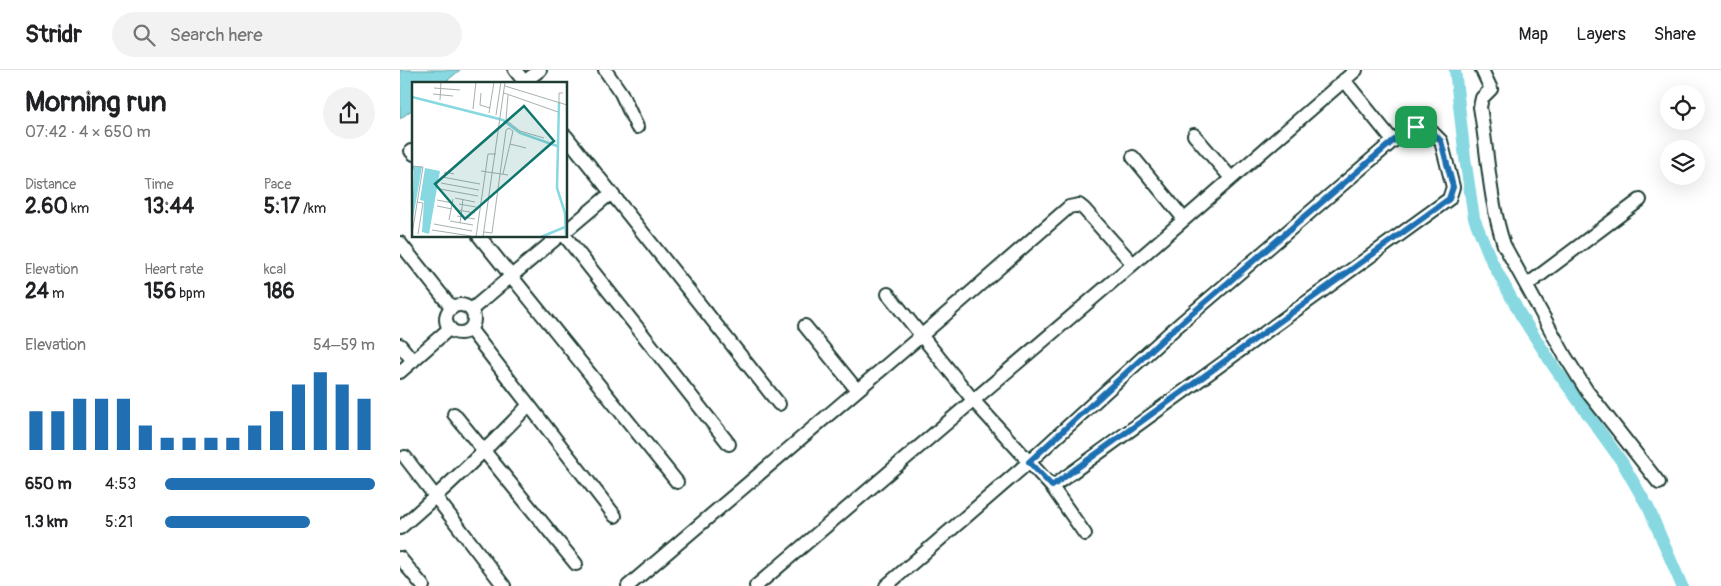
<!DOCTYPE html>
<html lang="en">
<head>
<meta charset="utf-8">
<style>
  body { margin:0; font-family:Pangolin,sans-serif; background:#f2f2f2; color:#202124; height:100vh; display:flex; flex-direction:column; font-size:19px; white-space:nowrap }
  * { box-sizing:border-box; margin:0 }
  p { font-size:16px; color:#757577 }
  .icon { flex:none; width:28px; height:28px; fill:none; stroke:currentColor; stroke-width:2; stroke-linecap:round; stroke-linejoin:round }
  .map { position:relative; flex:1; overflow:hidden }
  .side { display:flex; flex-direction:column; background:#fff; width:400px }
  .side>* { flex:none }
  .buttons { position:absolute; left:1260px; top:15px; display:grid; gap:10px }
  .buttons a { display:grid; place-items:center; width:45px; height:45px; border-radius:50%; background:#fff; box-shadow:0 5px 20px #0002; font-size:25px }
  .pin { position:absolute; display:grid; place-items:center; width:42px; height:42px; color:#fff; margin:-21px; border-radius:10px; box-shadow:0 2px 8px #0006 }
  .round { display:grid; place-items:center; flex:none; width:52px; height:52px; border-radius:26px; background:#f2f2f2 }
  .overview { display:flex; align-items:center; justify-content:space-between; height:85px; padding:0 25px }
  h1 { font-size:28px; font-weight:700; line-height:38px }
  .figures { display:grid; grid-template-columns:repeat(3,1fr); gap:8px; height:85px; padding:5px 25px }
  .figures div { display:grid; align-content:center }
  .figures b { font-size:21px; font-weight:700 }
  .figures small { font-size:14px; font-weight:400 }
  .figures p { font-size:14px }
  .chart { height:140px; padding:10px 25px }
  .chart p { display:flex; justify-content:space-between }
  .chart svg { width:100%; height:90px; margin-top:5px; stroke:#1f6fb2; stroke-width:6 }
  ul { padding:0 25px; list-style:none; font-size:16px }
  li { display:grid; grid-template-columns:80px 60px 1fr; align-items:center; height:38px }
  li i { height:12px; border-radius:6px; background:#1f6fb2 }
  header { display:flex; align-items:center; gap:30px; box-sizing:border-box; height:70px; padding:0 25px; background:#fff; border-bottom:1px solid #e0e0e0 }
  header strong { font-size:24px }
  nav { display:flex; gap:28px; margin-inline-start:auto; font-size:18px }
  .search { width:350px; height:45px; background:#f2f2f2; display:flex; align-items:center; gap:12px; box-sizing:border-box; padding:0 18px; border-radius:28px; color:#757577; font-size:19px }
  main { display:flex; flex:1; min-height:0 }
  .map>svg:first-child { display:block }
</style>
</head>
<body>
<header>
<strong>Stridr</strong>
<div class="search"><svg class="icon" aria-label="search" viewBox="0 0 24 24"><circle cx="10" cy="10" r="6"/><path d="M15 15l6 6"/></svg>Search here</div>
<nav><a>Map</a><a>Layers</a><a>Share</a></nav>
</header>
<main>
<section class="side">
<div class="overview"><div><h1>Morning run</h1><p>07:42 · 4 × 650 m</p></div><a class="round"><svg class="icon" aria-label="share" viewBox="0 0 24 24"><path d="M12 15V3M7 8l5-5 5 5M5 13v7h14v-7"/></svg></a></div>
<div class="figures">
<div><p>Distance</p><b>2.60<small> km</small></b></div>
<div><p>Time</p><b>13:44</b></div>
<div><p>Pace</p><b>5:17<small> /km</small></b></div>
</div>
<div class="figures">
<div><p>Elevation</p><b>24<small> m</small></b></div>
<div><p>Heart rate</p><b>156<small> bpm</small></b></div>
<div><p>kcal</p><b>186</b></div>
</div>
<div class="chart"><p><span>Elevation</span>54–59 m</p>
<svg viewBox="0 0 160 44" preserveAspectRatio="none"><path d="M5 44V25M15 44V25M25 44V19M35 44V19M45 44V19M55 44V32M65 44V38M75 44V38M85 44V38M95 44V38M105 44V32M115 44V25M125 44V12M135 44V6M145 44V12M155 44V19"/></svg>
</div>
<ul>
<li><b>650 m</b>4:53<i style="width:100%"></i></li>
<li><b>1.3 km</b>5:21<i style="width:69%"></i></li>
</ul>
</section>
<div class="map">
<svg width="1321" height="516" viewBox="0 0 1321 516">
  <rect width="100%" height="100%" fill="#fff"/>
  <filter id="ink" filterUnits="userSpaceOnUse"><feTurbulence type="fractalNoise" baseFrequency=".02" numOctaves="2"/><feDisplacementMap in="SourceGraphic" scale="10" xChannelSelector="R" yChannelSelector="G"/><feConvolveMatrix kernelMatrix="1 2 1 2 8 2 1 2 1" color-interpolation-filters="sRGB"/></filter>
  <g filter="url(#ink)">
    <path fill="#87d8e1" stroke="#5d9a9c" d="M0,0H60L43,14H14V38L0,49Z"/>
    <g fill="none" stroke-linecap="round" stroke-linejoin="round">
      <path stroke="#87d8e1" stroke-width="12" d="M1055,0L1065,88L1074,148L1091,190L1120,244L1154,297L1222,392L1249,439L1282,516"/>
      <g stroke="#1f3d34" stroke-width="16">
        <path id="minor" d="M115,0L126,14
          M205,0L221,23L237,57
          M1082,0L1091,19L1082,28L1080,37C1088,83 1089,130 1104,175L1165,286L1187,321L1259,413
          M944,10L993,71
          M124,12L140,0
          M794,65L831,108
          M166,66L379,334
          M11,81L14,84
          M733,87L784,149
          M166,161L211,123
          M79,166L277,412
          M165,166L329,374
          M0,173L52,238
          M1127,215L1240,130
          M488,224L573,330L652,417L685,464
          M46 249a14 14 0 1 1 28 0a14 14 0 1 1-28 0Z
          M71,240L159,166
          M405,256L457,320
          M70,259L215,446
          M0,275L13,291
          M0,302L50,258
          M54,344L176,494
          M5,387L104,516
          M0,458C45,419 88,378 129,335
          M0,488L23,516
          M228,516L522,265L669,137L679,135L684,139L733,194
          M356,516L733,194L956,0
          M486,516L629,392L774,259L993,71L1017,57L1031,61L1041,71L1053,117L1049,129L652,417"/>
      </g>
      <use href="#minor" stroke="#fff" stroke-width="12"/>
    </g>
  </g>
  <g fill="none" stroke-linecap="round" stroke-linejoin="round" filter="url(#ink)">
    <g stroke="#fff" stroke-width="10">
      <path id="route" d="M1016,57L1031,61L1041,71L1053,117L1049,129L652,416L629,392L774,259L993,71Z"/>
    </g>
    <use href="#route" stroke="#1f6fb2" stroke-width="6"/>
  </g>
  <g transform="translate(12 12)">
    <rect width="155" height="155" fill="#fff"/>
    <path d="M0,84L10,85L0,142L2,89ZM13,86L28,89L17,152L10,150L12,119L8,118Z" fill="#87d8e1"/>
    <path fill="none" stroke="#87d8e1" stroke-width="2.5" d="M0,15L91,38L108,51L145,64M147,20L145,106L153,131L154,155M129,155L153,145"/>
    <path fill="none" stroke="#a5b1ae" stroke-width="1" d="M93,4L155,23M22,6L48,8M69,11L68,23L78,26M92,11L146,30M21,12L41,14M28,18L29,0M147,22V11H151M61,27L64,0M77,31L82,0M84,33L89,0M94,38L108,49L132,56M94,38L96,13M98,62L114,66M0,84L11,85L0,152M69,89L96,93M30,95L68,102M32,96L33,90L42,92M29,101L67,108M28,107L66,114M43,116L63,120M25,118L41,121M5,120L11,121L6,152M47,122L64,125M25,124L40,127M46,128L63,131M45,134L63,137M37,138L41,117M38,139L61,143M48,141L51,117M22,142L60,149M20,148L59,154M72,150L80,151L94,48L97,46L101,49L91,92M64,155L76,72H84M71,155L93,0"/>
    <path fill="#0f766e" fill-opacity="0.15" stroke="#0f766e" stroke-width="2.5" d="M112,24L142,59L53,137L23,102Z"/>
    <rect width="155" height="155" fill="none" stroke="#1f3d34" stroke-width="2.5"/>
  </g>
</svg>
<div class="buttons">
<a><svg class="icon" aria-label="locate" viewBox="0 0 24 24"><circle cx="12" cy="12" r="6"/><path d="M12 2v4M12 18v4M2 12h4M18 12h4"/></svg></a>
<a><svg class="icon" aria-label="layers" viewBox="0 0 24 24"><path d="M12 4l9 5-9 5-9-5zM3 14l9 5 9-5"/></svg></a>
</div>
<div class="pin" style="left:1016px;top:57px;background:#1e9e55"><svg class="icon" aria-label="arrive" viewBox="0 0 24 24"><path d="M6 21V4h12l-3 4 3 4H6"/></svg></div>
</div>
</main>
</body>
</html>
